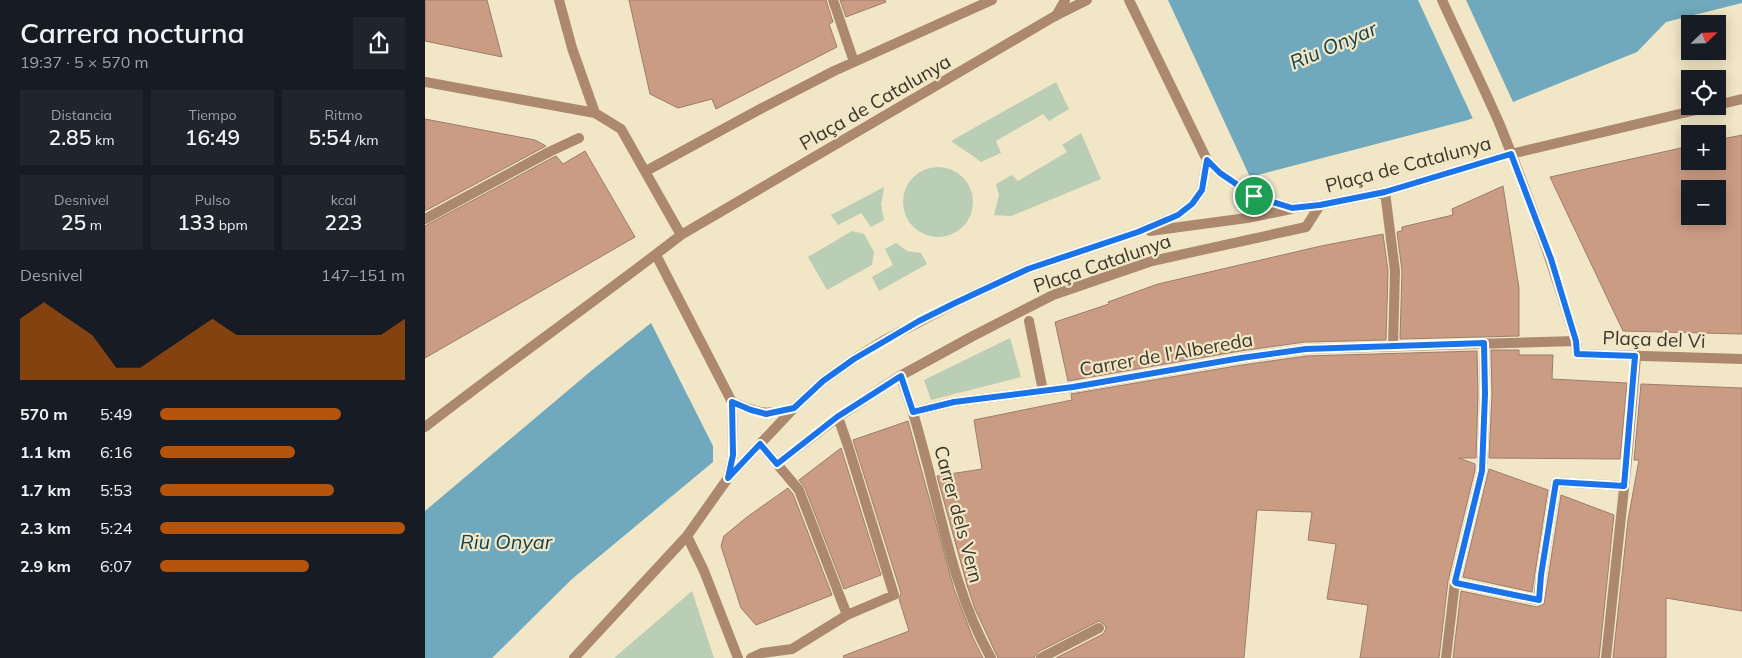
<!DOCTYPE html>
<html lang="es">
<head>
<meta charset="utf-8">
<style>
  body { margin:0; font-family:Mulish,sans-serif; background:#20242c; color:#f1f3f6; height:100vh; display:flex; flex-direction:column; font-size:19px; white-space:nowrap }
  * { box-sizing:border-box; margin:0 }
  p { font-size:16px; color:#9ea1a6 }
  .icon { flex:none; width:28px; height:28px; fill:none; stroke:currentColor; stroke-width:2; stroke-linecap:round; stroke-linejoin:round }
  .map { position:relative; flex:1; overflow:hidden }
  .side { display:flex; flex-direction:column; background:#171b24; width:425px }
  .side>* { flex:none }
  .needle { width:32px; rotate:67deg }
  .controls { position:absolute; left:1256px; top:15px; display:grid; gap:10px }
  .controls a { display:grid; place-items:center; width:45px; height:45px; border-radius:0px; background:#171b24; box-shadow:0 2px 12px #0003; font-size:25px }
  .pin { position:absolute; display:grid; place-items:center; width:42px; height:42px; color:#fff; margin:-21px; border:2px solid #fff; border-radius:50%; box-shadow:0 1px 5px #0007 }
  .round { display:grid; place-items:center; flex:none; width:52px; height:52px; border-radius:0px; background:#20242c }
  .head { display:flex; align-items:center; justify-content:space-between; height:85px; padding:0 20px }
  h1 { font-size:28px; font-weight:600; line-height:38px }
  .stats { display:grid; grid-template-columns:repeat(3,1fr); gap:8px; height:85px; padding:5px 20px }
  .stats div { display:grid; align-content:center; border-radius:0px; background:#20242c; text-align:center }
  .stats b { font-size:21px; font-weight:600 }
  .stats small { font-size:14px; font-weight:400 }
  .stats p { font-size:14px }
  .chart { height:140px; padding:10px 20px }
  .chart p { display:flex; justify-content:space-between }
  .chart svg { width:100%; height:90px; margin-top:5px; fill:#b45309; opacity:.7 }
  ul { padding:0 20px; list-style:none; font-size:16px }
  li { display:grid; grid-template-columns:80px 60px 1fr; align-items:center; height:38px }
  li i { height:12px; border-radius:6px; background:#b45309 }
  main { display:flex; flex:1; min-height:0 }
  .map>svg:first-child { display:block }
</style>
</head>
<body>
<main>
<section class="side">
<div class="head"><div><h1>Carrera nocturna</h1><p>19:37 · 5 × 570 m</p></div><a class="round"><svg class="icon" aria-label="share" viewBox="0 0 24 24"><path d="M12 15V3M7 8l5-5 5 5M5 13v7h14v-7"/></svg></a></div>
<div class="stats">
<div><p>Distancia</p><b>2.85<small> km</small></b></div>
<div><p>Tiempo</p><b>16:49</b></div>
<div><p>Ritmo</p><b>5:54<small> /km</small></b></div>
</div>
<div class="stats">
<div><p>Desnivel</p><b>25<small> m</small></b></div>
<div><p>Pulso</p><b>133<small> bpm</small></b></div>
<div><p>kcal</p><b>223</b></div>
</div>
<div class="chart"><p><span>Desnivel</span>147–151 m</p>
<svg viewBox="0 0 160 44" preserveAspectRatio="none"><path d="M0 44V14L10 6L20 14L30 22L40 38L50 38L60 30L70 22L80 14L90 22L100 22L110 22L120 22L130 22L140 22L150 22L160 14V44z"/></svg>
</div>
<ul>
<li><b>570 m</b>5:49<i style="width:74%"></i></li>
<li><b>1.1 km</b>6:16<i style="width:55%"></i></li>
<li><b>1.7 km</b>5:53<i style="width:71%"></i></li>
<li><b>2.3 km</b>5:24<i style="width:100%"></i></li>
<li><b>2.9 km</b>6:07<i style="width:61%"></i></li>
</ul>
</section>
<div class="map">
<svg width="1317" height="658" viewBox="0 0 1317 658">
  <rect width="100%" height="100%" fill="#f1e6c5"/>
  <path fill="#baceb5" d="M631,82L644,109L624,121L618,114L571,141L576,153L556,162C547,154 536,149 526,141Z
    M656,133L676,179L586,216L569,215L574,195L571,184L587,175L593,181L642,152L637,145Z
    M478 202a35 35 0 1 1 70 0a35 35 0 1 1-70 0Z
    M459,187L456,205L459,220L446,227L436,213L413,225L406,215Z
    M427,231L439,234L449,252L447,265L402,290L383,257Z
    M471,243L482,251L496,253L502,264L454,291L447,277L468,265L460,249Z
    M585,338L596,377L506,400L499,380Z
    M267,591L289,658H189Z"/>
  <path fill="#70a9bd" d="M743,0H1317V3L1241,22L1212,52L1043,120L825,177Z
    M226,323L288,446V462L147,579L67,658H0V511L166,371Z"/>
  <path fill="#f1e6c5" d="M993,0H1041L1089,104L1049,121Z"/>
  <path fill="#cb9c84" stroke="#9c7d6d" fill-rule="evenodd" d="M0,0H62L77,57L0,41Z
    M204,0H401L408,22L404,24L412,47L291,109L287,99L253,108L225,94Z
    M415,0H460L461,2L421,17Z
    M0,119L110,140L121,146L0,211Z
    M1317,135V334L1198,331L1125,177L1265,146V161H1292V140ZM1265,189H1292V216H1265Z
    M160,151L210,237L0,358V226L127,158L131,156L138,164Z
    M1078,186L1094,288V336L975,339L977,271L972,232L977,231V227L1028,215L1027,209Z
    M958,234L963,271L961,340L880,342L815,351L643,381L630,322L684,304L683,302L733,284L896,246Z
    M1066,350H1094V355H1128L1127,379L1202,383L1195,459L1064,458L1067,394Z
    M1052,351L1053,394L1051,458H1034L1050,464V470L1023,581L1014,658H935L943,605L902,599L911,544L883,540L887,512L832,510L819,658H631L678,634L681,629L680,625L674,621L613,652L609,658H573L550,609L542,585L512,476L557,469L549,420L647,400L646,394L817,365L882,356Z
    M1216,384L1317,388V611L1241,598V658H1188L1203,520L1214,460H1209Z
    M483,421L529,589L548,638L558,658H419L418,656L484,631L474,599L476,593L428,440Z
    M416,448L456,575L419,589L380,488L374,480Z
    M1064,469L1123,490L1107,592L1038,577Z
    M363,488L368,494L407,595L331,625L316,608L296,546L299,536L322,517Z
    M1136,495L1189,515L1174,658H1028L1036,591L1112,607L1119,604Z"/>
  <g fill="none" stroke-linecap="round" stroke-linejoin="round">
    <path stroke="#ac896e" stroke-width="10" d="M134,0L147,48L170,113
      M408,0L429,62
      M704,0L782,160L795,173L829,196L867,208L895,205L960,192L1086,154L1288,106
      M1017,0C1036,42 1057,83 1075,125C1104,196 1129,268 1151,341L1152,354L1317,359
      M631,16L640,0
      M0,82L170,113L196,129L256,235
      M1292,105L1317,99
      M221,171L339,107L409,71L567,0
      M960,192L970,271L968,346
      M0,219L124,152L154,138
      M725,231L822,218L866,209
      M231,255L307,402L308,455L303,477
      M604,321L618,391
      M475,376C487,404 494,434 502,463C519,529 532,598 566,658
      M307,402C333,413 340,416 368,408
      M488,412L529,402L649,387L816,358L881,349L1151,341
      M0,427C84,362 172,300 256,235L630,16L662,0
      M335,444L374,490L422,615
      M352,464L413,417L475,376L548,336L628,295L727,261L881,227L895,205
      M262,536L279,571L313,658
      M1031,583L1113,600L1116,575L1131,482L1199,486
      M149,658L262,536L303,478L369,408L398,381L429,359L458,341L530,303L603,269L713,232L753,215L767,204L777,190L782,160
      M326,658L337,653L367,649L422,615L469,595L424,449L413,417
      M616,658L674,628
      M1021,658L1030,582L1057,471L1060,394L1059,343
      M1181,658L1202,460L1211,356"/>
  </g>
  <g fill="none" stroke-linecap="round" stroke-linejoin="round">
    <g stroke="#fff" stroke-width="10">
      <path id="route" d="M1086,154L1126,259L1151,341L1152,354L1210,356L1199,486L1131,482L1116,575L1114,600L1031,583L1030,582L1057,471L1060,394L1059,343L881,349L816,358L648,387L529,402L488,412L476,376L412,417L352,464L335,444L303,478L308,455L307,402L326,410L341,414L369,408L398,381L429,359L494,321L530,303L603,269L713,232L753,215L767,204L777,190L782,160L795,173L829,196L867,208L895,205L960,192Z"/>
    </g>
    <use href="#route" stroke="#1a73e8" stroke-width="6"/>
  </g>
  <g text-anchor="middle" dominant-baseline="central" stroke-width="4.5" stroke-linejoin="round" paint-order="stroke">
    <g font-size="19" fill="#3a3629" stroke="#f1e6c5">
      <text transform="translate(450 102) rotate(-30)">Plaça de Catalunya</text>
      <text transform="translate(983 164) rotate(-15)">Plaça de Catalunya</text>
      <text transform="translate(677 263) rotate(-19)">Plaça Catalunya</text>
      <text transform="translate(1229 339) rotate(2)">Plaça del Vi</text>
      <text transform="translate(741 354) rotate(-10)">Carrer de l'Albereda</text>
      <text transform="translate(534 514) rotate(75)">Carrer dels Vern</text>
    </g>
    <g font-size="20" font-style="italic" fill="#114352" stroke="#f1e6c5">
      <text transform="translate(908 45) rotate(-23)">Riu Onyar</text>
      <text x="81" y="541">Riu Onyar</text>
    </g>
  </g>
</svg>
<div class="controls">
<a><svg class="needle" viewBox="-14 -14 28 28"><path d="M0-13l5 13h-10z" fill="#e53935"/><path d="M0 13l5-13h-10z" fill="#9ea1a6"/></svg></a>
<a><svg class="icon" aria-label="locate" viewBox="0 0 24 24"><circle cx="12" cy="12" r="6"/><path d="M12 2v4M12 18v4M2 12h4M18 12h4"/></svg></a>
<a>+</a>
<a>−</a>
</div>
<div class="pin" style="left:829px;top:196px;background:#1e9e55"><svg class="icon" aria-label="arrive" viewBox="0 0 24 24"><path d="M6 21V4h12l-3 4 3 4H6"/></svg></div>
</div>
</main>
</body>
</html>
